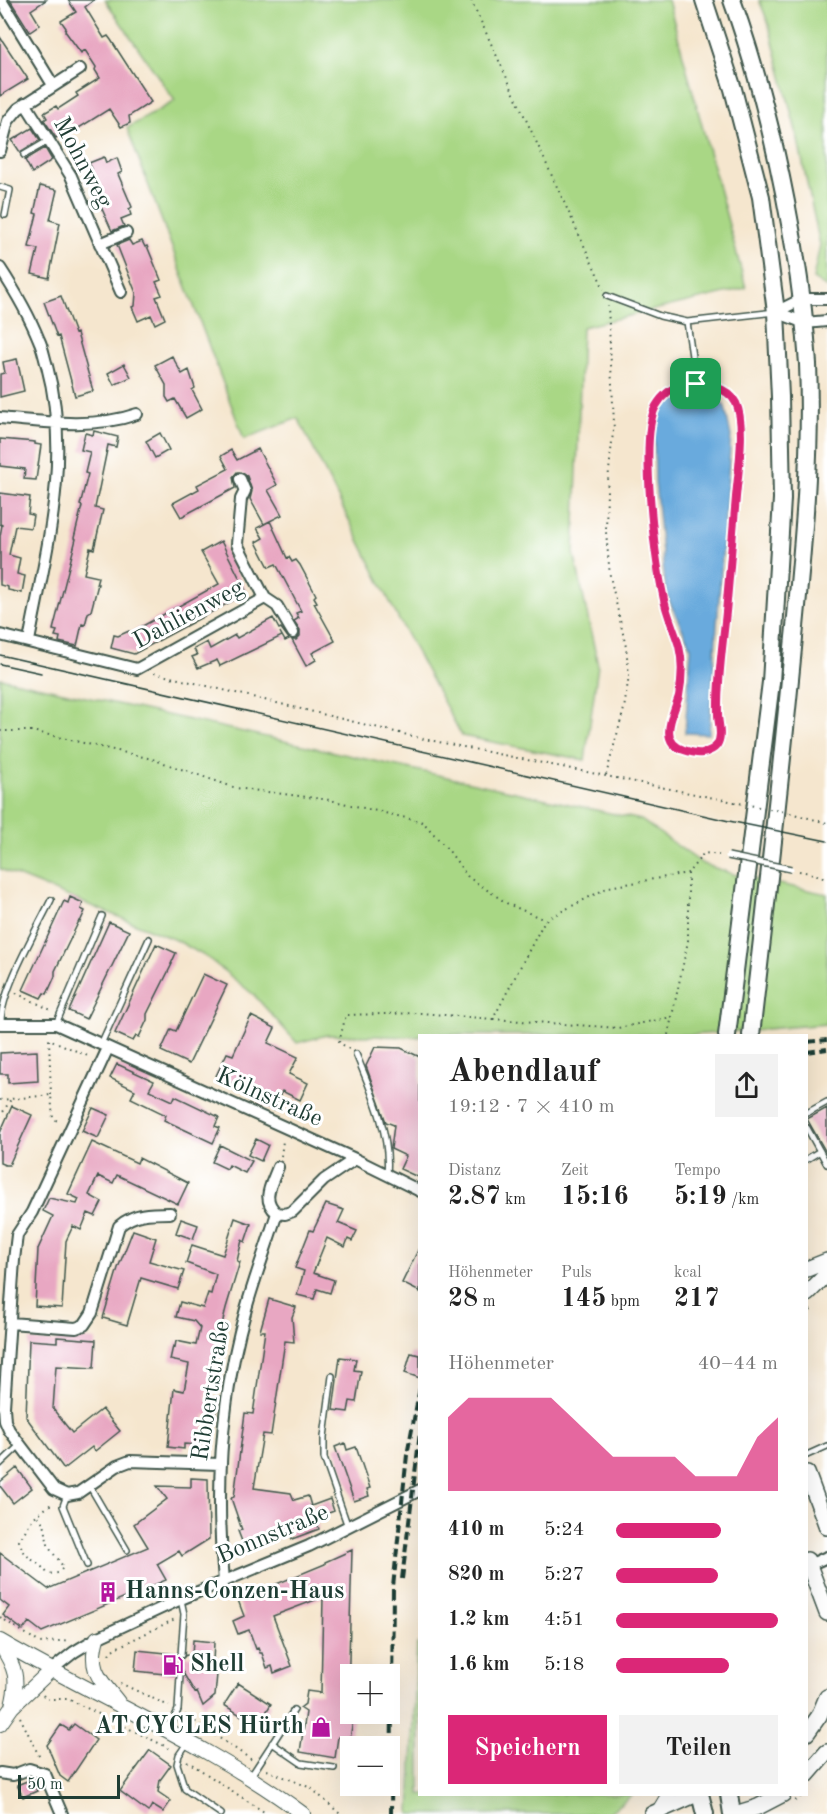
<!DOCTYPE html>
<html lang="de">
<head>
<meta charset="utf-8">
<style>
  body { margin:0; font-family:"Old Standard TT",serif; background:#f2f2f2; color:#222; height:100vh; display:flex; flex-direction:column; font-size:22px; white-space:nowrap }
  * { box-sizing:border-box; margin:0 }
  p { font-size:20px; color:#767676 }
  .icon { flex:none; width:33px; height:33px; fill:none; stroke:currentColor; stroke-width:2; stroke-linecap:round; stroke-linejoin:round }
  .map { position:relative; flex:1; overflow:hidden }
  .side { position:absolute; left:418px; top:1034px; width:390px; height:762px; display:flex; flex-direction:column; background:#fff; border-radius:0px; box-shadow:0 6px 24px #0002 }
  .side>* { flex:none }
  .buttons { position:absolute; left:340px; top:1664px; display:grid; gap:12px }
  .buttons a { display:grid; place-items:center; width:60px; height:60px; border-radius:0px; background:#fff; box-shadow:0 6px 24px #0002; font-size:30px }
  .scale { position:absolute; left:18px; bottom:15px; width:102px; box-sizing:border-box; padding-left:6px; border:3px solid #1f3d34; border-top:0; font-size:16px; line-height:21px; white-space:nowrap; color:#1f3d34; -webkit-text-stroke:4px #fff; paint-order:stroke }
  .pin { position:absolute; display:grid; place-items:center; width:51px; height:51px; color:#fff; margin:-26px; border-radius:12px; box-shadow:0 3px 9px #0006 }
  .round { display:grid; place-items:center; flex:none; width:63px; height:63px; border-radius:0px; background:#f2f2f2 }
  .head { display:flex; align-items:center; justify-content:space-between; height:102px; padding:0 30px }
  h1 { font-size:33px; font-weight:600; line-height:45px }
  .metrics { display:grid; grid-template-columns:repeat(3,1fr); gap:9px; height:102px; padding:6px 30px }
  .metrics div { display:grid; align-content:center }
  .metrics b { font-size:26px; font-weight:600 }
  .metrics small { font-size:16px; font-weight:400 }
  .metrics p { font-size:16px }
  .chart { height:168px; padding:12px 30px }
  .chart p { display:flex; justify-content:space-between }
  .chart svg { width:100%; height:108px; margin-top:6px; fill:#db2777; opacity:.7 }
  .cta { display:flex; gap:12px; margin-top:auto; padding:12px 30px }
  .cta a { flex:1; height:69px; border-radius:0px; background:#db2777; color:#fff; font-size:24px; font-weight:600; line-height:69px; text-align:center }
  .cta a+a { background:#f2f2f2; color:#222 }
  ul { padding:0 30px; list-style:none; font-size:20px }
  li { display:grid; grid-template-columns:96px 72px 1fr; align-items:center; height:45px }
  li i { height:15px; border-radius:8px; background:#db2777 }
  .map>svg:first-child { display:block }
</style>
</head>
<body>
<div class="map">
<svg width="827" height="1814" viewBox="0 0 827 1814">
  <rect width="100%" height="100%" fill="#fff"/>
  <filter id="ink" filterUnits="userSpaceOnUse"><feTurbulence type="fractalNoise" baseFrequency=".0167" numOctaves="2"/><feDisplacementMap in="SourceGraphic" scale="12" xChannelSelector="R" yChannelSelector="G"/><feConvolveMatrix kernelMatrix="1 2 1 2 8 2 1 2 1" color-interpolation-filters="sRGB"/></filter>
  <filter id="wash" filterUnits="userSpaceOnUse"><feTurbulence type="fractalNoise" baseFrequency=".008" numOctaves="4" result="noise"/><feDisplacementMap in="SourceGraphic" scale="24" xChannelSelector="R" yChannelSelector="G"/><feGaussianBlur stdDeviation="1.35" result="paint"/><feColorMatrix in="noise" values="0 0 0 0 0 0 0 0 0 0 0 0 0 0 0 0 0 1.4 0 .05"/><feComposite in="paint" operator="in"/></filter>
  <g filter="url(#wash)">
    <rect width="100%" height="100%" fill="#f5e6ce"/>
    <path fill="#a9d785" stroke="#648a5c" stroke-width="1.5" d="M105,0H668L746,288L582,327L574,553L598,665L585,760L462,736L399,620L298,418L244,439L127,128L175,101Z
      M759,0H827V288L813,279L820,245L797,135L768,22Z
      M0,678L641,820L703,864L736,875L827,894V1024L691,1035H420V1037L327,1035L297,1043L254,995L208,958L178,941L0,869Z
      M417,1644H420V1794H633L607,1814H410Z"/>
    <path fill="#69aadd" stroke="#447488" stroke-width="1.5" d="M689,389L714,393L725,407L731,436L709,734L685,733L691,648L666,594L655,482L654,436L659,410L671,396Z"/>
    <g id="blocks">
      <path fill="#e8a7c2" d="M10,0H46L31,10L40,25L30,32Z
        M68,0H94L85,7L104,38L108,36L111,40L151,102L129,116L130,123L121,127L109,109L71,133L69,129L56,138L44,120L47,118L44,113L56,106L58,109L78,96L76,93L100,78L95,70L96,67L85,50L81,53L65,31L66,28L61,21L76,12Z
        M0,37L28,79L0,96Z
        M32,128L40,140L20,152L12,140Z
        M45,148L52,160L32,173L25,160Z
        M104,157L106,163L117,158L122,172L118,174L132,207L129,209L131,215L121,219L124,226L112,231L97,198L101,196L90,170L92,169L89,163Z
        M40,186L57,190L50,220L60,223L49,278L32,274L38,249L29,247L37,214L34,213Z
        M129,240L132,245L142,241L145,247L147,246L161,280L156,282L162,295L156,297L165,319L155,324L151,315L138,321L132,307L135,306L136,293L117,245Z
        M61,296L75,334L77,333L93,391L75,396L59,336L57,337L44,302Z
        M172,356L182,374L189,370L195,388L192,390L202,409L186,418L175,399L169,402L166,397V385L155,365Z
        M17,359L24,391L0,397V374L5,373L3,362Z
        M124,364L131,377L114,385L108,373Z
        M94,431L118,437L116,447L108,445L95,508L103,510L94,549L90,548L84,574L98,577L96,584H98L91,611L88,613L85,625L82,624L77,646L59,642L60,637L55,636L57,631L53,630L76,539L74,538L82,506L80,505L88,474L85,473L90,452L81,450L85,433L93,435Z
        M160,433L169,450L155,458L146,441Z
        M0,439L35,442V444L41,445L36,480L24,479L25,469L0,466Z
        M258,449L277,485L268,490L282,515L264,524L250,499L252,491L247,476L240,472H237L233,477L235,488L181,517L173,503L199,489L197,485L228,469L221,456L231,450L237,460Z
        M0,493L30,497L28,514L33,515L31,528L15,526L9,555L20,558L17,574L25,576L22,593L8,590V587L0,585V536L2,525L0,524Z
        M270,521L287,558L289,557L292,562L296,560L300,565L316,595L314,597L317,602L314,603L335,641L312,653L316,660L306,666L292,640H296L300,636V630L294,621L299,618L296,613L301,611L276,564L269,567L256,542L263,538L257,528Z
        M221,541L247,593L134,654L111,648L114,635L118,636L129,631L130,633L219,584L201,552Z
        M273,618L279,629L281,628L289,639L285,641L280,632L282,636L220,666L217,660L198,668L192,657L197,655L194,649L207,642L210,649L235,635L237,638Z
        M70,897L83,903L81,909L85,911L80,922L79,921L55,971V976L47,994L44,993L41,998L23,990L64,901L68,903Z
        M109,922L129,931L86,1019L69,1011Z
        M156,944L176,953L171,964H172L147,1014V1020L139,1037L136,1036L133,1041L115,1033Z
        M203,974L227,985L189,1064L161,1051L171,1029L176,1031Z
        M251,1016L275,1028L268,1043L298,1057L289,1074L308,1083L300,1100L282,1091L274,1110L258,1103L261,1097L216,1076L227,1053L233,1055Z
        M375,1047L401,1048L420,1057V1178L400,1169L406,1156L391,1149L394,1125L386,1122L366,1066Z
        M37,1051L38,1081L8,1083V1074H0V1053Z
        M117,1064L154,1081L149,1090L173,1101L175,1096L219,1117L215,1126L220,1128L213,1143L164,1120L166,1115L131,1098L135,1090L110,1078Z
        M12,1106L32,1115L9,1165H5L0,1163V1133Z
        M93,1108L109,1115L98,1138L82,1131Z
        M827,1108V1154L807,1119Z
        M256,1139L268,1145L261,1161L248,1155Z
        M92,1142L137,1163L139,1158L188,1183L178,1204L117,1175L113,1183L98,1176L89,1195L102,1202L95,1216L88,1213L81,1230L73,1226L66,1241L62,1308L35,1306L38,1249L53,1216L43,1211L49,1198L77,1204L79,1199L68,1194Z
        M220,1145L252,1161L245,1173L229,1165L227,1169L212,1162Z
        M326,1204L344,1210L338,1223L357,1231L352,1241L348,1239L345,1247L327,1238L313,1273L334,1280L330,1293L317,1289L314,1299L297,1295L304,1271L295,1268L310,1230L313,1231Z
        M235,1218L251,1224L245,1242L242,1240L237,1261L240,1262L226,1308L213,1361L206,1400L217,1402L215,1416L205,1415L201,1445L184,1444V1449L168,1447L174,1389L184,1391L189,1364L170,1360L173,1346L175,1347L176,1341L196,1345L200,1328L194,1321L176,1317L180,1302L203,1308L208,1293L211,1294L216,1274L186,1263L192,1245L223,1255Z
        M181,1219L198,1225L193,1239L176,1233Z
        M133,1230L156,1238L149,1261L184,1271L178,1289L141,1278L127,1325L103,1318L118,1268Z
        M420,1246V1292L402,1283Z
        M269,1299L296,1307L292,1317L294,1342L285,1341L271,1435L263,1434L254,1488L291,1493L294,1500L308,1496L311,1506L330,1499L334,1511L315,1518L319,1529L292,1539L290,1533L245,1549L238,1531L242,1530L231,1498L234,1497L245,1413L253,1414L265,1331H260Z
        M57,1337L96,1340L94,1368L56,1366L53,1409L72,1433L102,1409L120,1431L95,1451L92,1447L64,1469L26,1417L29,1340L57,1342Z
        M411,1353L420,1355V1378L405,1373Z
        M340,1357L356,1359L354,1370L361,1371L356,1402L350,1401L348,1412L333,1410Z
        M345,1443L347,1450L356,1447L370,1488L367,1489L369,1496L354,1501L335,1447Z
        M17,1468L32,1488L13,1503L0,1486V1482Z
        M191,1478L208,1479L209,1539L182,1556L179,1551L157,1564L166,1580L42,1632L29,1622L23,1630L3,1615L9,1607L0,1600V1553L48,1589L148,1547L134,1524L167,1499L157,1486L191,1487Z
        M352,1550L348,1696L351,1697V1713H354L350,1739L338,1737L335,1758L300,1752L306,1712L300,1708L305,1704L307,1691L321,1693L323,1597L273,1616L292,1666L274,1673L272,1666L267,1668L262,1653H260L258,1648L256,1649L249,1630L238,1634L233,1621L244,1616L238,1600L325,1564V1562Z
        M193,1640L214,1642L213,1662L218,1663L215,1696L203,1706L197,1692L195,1693L182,1671H177L175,1675L135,1671L137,1650L176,1654L178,1659L181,1660L186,1655L192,1656Z
        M238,1683L271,1704L258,1726L224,1705Z
        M74,1724L96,1740L68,1782L60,1776L47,1745L61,1725L69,1730Z
        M150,1750L171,1765L160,1780L158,1792L171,1801L163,1812L152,1805L148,1812L120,1791Z
        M32,1779L37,1791L23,1797L17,1785Z"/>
    </g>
  </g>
  <g filter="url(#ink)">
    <use href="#blocks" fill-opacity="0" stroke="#3f564b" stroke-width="1.5"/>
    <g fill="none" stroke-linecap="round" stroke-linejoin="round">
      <g stroke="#3f564b" stroke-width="8">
        <path id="service" d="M24,155L48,141
          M0,187L10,190L5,215
          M607,296L660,316L687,322L775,312
          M687,322L696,384
          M683,383C700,384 727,384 736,403C746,424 738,473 736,497C733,532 730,566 727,601C724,638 717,677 718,714C718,724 723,735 717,745C714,749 707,752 702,753C696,754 690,752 684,750C657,741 674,713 679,696C682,680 683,662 679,646C674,629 666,613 663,595C655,558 639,437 656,406C663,394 671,389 683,383Z
          M1,1023C0,992 37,929 51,900
          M56,1024L102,916
          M101,1044L149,939
          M356,1054C371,1091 391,1133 387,1174
          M807,1113L827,1102
          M807,1128L827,1164
          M807,1159L820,1151
          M332,1376L324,1437V1458L348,1527
          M807,1455L827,1446
          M0,1464L20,1445
          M89,1485L127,1550
          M67,1495L63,1506L87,1565
          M181,1600L184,1614L181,1655
          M169,1730L178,1710L180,1675
          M188,1742L179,1755L177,1764L185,1789L221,1814
          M272,1743L301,1763L334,1768
          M251,1776L294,1710"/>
      </g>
      <g stroke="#3f564b" stroke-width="14">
        <path id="minor" d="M1,0L53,85
          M25,103L71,176L121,292
          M0,151L8,121L18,109L80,69
          M100,244L126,233
          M0,268C15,291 29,315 39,340C43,348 44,357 47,366C72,458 46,551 29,641
          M776,312L802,299H827
          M776,312L805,323L827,321
          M0,418C44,422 94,429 137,414
          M240,479L245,491L241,499L237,544L265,598L277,606L293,633
          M0,635L137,669L265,598
          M0,1024H56L355,1159L420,1191
          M108,1048L32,1212L17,1235L14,1260L4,1407L5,1421L9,1430L54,1489L67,1495L78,1493L117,1466L130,1461L220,1464
          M277,1213C260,1199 272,1184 278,1167
          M10,1323L76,1328L84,1325L92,1313L119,1226C134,1213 150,1213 170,1213
          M809,1565L827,1557
          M224,1581C215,1490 221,1397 246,1309C255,1277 267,1245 277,1213L285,1214L293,1211L324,1180L355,1159
          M50,1671L74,1652L97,1638L181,1599L309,1546L420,1490
          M0,1773L13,1775L29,1769L45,1774L62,1814"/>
      </g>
      <g stroke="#3f564b" stroke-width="16">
        <path id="tertiary" d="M97,1638C88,1670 99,1678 118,1702
          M0,1641C101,1700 209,1744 303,1814
          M0,1644C16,1668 19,1679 12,1706
          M0,1724L12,1707L50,1671
          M660,1809L669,1794"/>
      </g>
      <g stroke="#3f564b" stroke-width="18">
        <path id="secondary" d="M807,1269L827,1261
          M807,1294L827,1274
          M807,1473L827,1527
          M807,1560L827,1613
          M807,1733L819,1716L827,1697
          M807,1775L827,1752
          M652,1814L697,1794
          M735,1814L758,1807L783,1794"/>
      </g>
      <g stroke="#3f564b" stroke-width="20">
        <path id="primary" d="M704,0L733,89L761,197L776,312L780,397L782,499L771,682L727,1035
          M732,0C759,75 777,151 791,229C799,274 805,319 808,364C812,459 802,554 793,648C781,777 766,906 751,1035
          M700,1794L705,1814
          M729,1794L732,1814"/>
      </g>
      <path stroke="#3f564b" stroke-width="2" stroke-dasharray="1.5 4.5" stroke-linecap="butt" d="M471,0L604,289
        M154,673L424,739L734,802
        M0,731H32L152,759L236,788L330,800L423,822L449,851L468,877L508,904L545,920
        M606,775L624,709L629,675L626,647L610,576L606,532L607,490L614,423L608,306
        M790,813L827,823
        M799,871L815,874L827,880
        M16,993L51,1010
        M493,1019L618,1028L672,1017
        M668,1035L688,941V873L704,853L719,855
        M349,1049L339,1042L346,1015L420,1013L493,1019L545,920L609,887L688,873
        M51,1095L49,1039L90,1057
        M0,1100L51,1095L53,1119L61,1122
        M0,1117L11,1099
        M281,1156L283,1141
        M807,1316L812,1308
        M38,1516C49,1528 44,1535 49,1547C53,1555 60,1559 63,1568L58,1573L48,1574C36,1558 26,1562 19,1541L33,1518L54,1502
        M0,1617L40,1643L68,1640
        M109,1654L112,1650L175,1619
        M120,1683L169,1706
        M43,1695L46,1699H68L171,1749
        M185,1715L252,1760
        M20,1717L41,1760
        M187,1761L267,1814
        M267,1770L311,1788L340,1814
        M795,1801L804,1794"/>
      <use href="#service" stroke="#fff" stroke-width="5"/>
      <use href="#minor" stroke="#fff" stroke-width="10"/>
      <use href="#tertiary" stroke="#fff" stroke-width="14"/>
      <use href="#secondary" stroke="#fff" stroke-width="15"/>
      <use href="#primary" stroke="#fff" stroke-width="16"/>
      <path stroke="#1f3d34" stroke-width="1.5" d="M0,655L729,821L827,841
        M0,664L41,673"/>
      <path stroke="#1f3d34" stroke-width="4" stroke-dasharray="9 4.5" stroke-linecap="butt" d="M807,1042L827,1040
        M807,1052L827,1049
        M402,1579L420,1433
        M391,1814L393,1587L407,1455L420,1388"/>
      <g stroke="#3f564b" stroke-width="8" stroke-linecap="butt">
        <path id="service-bridge" d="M728,856L791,869"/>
      </g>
      <path stroke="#3f564b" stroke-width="2" stroke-dasharray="1.5 4.5" stroke-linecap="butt" d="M734,802L790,813"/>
      <use href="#service-bridge" stroke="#fff" stroke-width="5"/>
    </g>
  </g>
  <g fill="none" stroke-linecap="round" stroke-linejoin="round" filter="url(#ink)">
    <g stroke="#fff" stroke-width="12">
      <path id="route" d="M683,383C700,384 727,384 736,403C746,424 738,473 736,497C733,532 730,566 727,601C724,638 717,677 718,714C718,724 723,735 717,745C714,749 707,752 702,753C696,754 690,752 684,750C657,742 674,713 679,696C682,680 683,662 679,646C674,629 666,613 663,595C655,558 639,437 656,406C663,394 671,389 683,383Z"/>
    </g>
    <use href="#route" stroke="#db2777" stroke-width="8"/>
  </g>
  <defs>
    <g id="building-bare" transform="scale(1.62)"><path d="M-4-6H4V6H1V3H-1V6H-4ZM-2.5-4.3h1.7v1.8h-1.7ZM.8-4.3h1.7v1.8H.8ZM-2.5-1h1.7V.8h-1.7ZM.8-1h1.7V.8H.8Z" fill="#b5179e" stroke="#fff" stroke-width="2.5" paint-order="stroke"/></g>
    <g id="fuel-bare" transform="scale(1.62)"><path d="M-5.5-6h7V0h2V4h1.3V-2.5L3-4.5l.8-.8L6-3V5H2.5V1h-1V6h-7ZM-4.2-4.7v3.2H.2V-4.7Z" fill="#b5179e" stroke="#fff" stroke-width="2.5" paint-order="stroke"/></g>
    <g id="shop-bare" transform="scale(1.62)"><path d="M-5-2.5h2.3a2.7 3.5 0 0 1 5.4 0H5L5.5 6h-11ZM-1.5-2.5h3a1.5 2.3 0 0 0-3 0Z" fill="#b5179e" stroke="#fff" stroke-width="2.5" paint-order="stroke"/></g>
  </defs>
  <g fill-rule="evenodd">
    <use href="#building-bare" x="108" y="1592"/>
    <use href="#fuel-bare" x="173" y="1665"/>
    <use href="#shop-bare" x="321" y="1727"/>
  </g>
  <g text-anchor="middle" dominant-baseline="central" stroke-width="6" stroke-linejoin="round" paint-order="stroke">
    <g font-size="24" fill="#1f3d34" stroke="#fff">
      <text transform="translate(82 163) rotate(62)">Mohnweg</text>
      <text transform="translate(189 615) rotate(-28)">Dahlienweg</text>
      <text transform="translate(269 1098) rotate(24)">Kölnstraße</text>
      <text transform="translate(212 1391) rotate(-81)">Ribbertstraße</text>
      <text transform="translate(273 1535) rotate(-23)">Bonnstraße</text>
    </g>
    <g font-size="24" font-weight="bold" fill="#1f3d34" stroke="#fff" text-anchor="start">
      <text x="125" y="1592">Hanns-Conzen-Haus</text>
      <text x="190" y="1665">Shell</text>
      <text x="304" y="1727" text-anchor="end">AT CYCLES Hürth</text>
    </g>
  </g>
</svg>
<div class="buttons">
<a>+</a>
<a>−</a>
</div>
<div class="scale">50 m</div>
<div class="pin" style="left:696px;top:384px;background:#1e9e55"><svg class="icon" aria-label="arrive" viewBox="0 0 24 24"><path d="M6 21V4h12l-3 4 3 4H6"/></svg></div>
<section class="side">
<div class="head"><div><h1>Abendlauf</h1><p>19:12 · 7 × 410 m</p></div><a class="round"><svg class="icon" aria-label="share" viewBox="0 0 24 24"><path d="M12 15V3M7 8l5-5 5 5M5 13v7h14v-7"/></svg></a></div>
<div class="metrics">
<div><p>Distanz</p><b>2.87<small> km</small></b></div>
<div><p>Zeit</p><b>15:16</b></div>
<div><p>Tempo</p><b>5:19<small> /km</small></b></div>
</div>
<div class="metrics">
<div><p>Höhenmeter</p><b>28<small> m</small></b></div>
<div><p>Puls</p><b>145<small> bpm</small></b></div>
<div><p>kcal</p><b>217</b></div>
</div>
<div class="chart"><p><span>Höhenmeter</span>40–44 m</p>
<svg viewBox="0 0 160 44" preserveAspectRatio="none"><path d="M0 44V14L10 6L20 6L30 6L40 6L50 6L60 14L70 22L80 30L90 30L100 30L110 30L120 38L130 38L140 38L150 22L160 14V44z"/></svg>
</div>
<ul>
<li><b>410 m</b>5:24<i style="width:65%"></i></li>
<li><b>820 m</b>5:27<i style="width:63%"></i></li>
<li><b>1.2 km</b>4:51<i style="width:100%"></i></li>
<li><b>1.6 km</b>5:18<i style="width:70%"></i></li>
</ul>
<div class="cta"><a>Speichern</a><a>Teilen</a></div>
</section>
</div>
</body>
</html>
